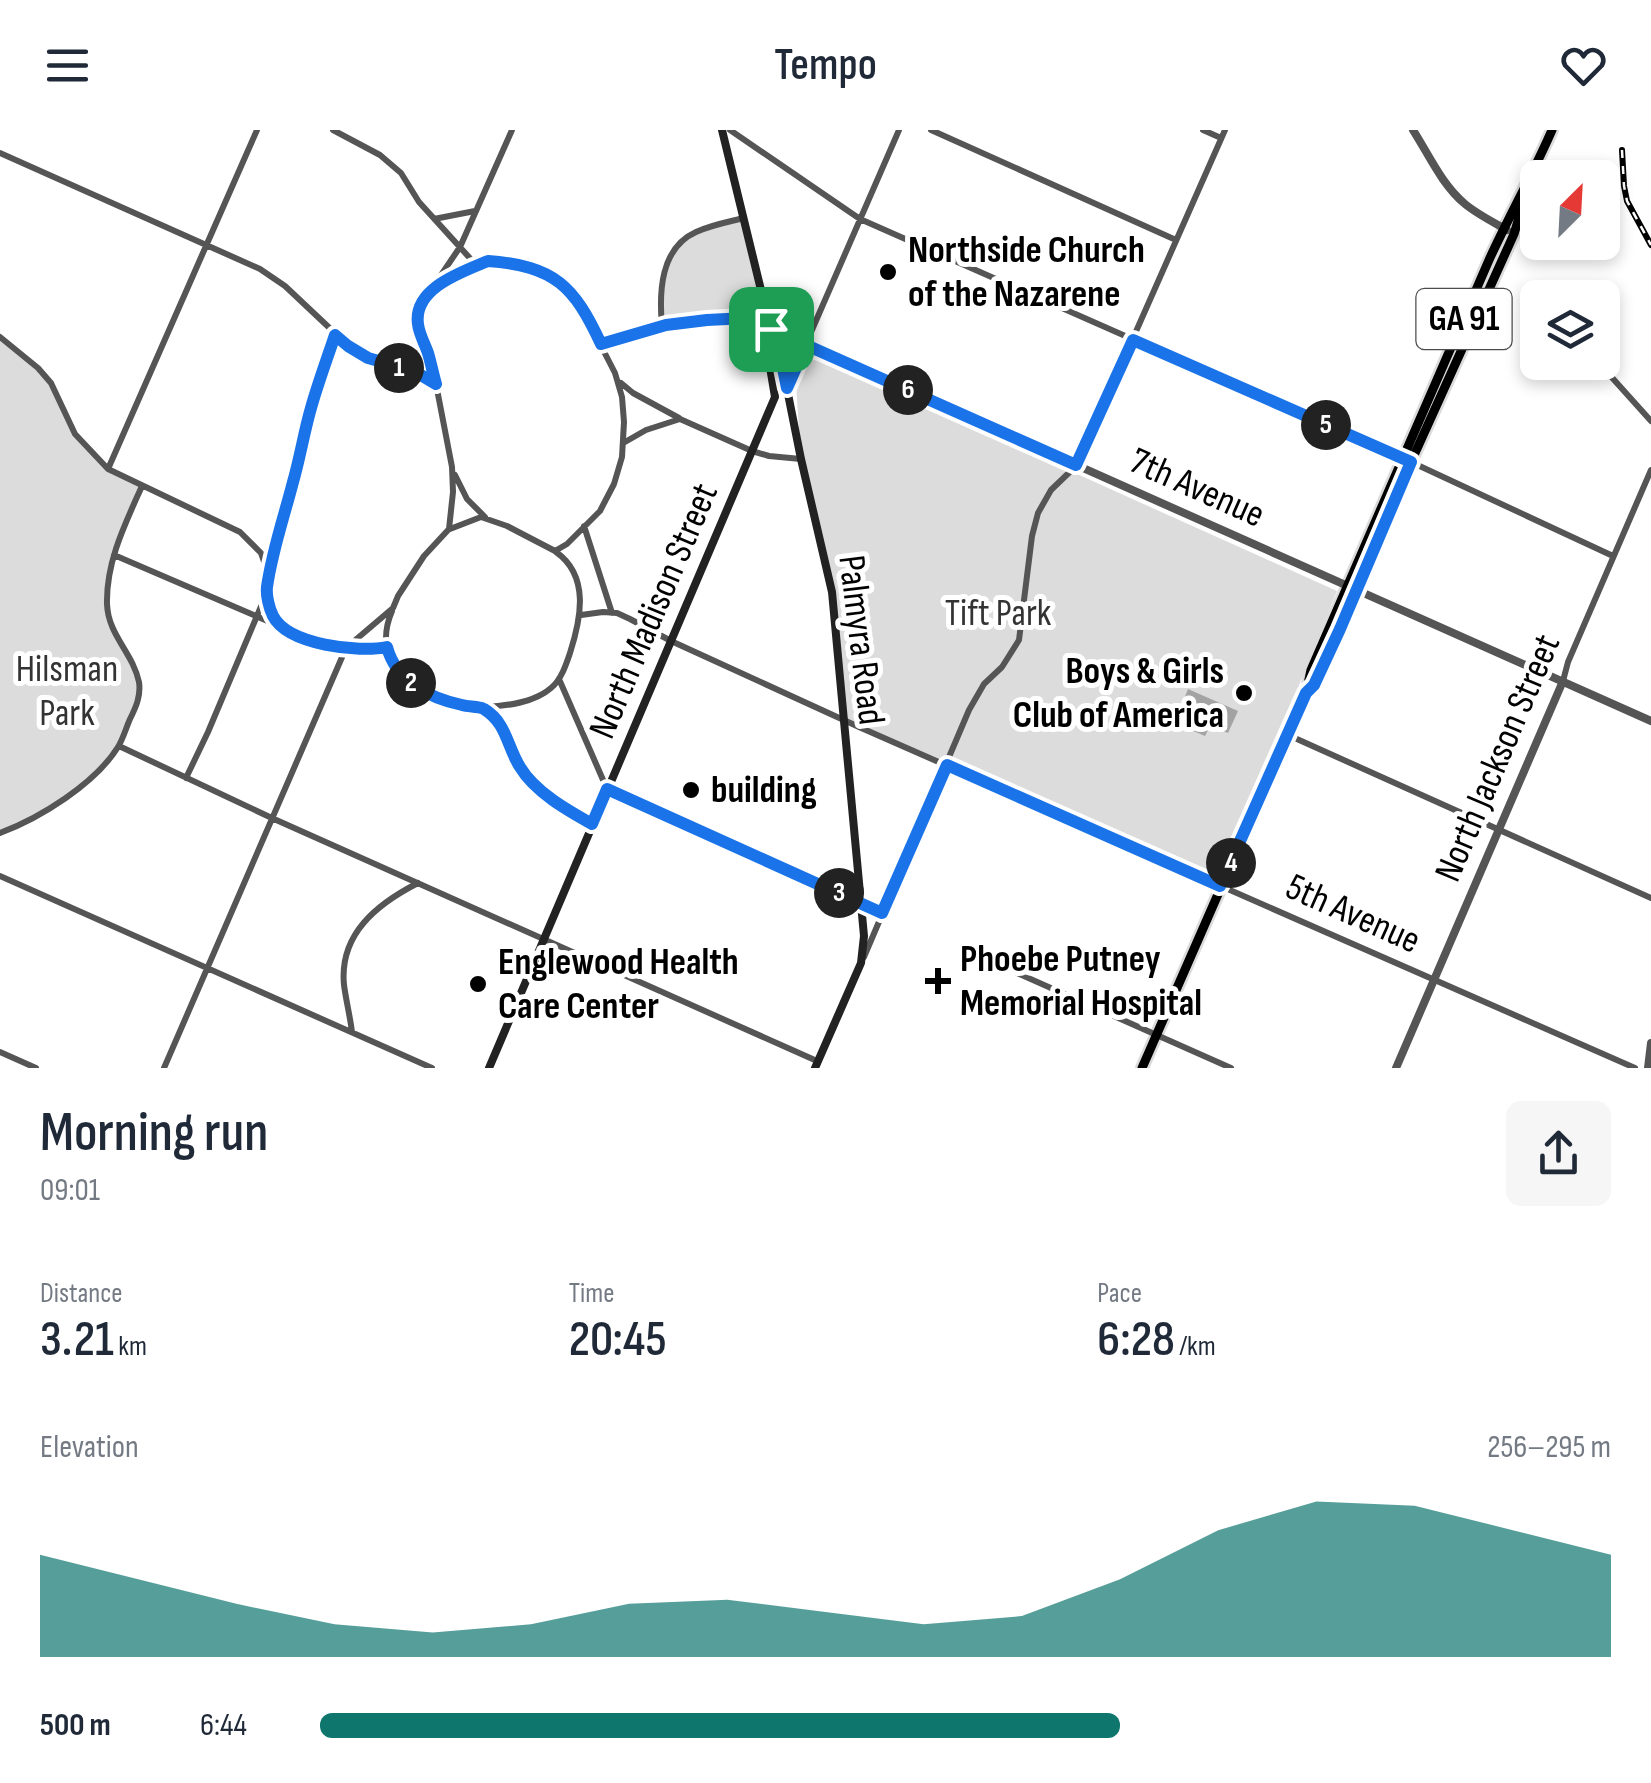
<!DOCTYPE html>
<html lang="en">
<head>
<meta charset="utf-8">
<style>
  body { margin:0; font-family:"Sofia Sans Condensed",sans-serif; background:#f6f6f7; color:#1f2937; height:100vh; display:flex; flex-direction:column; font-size:38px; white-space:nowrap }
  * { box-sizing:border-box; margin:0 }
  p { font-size:32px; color:#747a83 }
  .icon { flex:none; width:55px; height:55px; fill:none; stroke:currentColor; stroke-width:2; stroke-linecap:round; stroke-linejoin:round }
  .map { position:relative; height:938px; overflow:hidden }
  .details { display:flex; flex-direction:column; background:#fff; flex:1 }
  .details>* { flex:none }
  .needle { width:65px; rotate:24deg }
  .fabs { position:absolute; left:1520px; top:30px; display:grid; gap:20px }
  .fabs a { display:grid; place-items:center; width:100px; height:100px; border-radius:15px; background:#fff; box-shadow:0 5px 15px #0003; font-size:50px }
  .pin { position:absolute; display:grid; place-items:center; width:85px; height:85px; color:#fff; margin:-42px; border-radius:20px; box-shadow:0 5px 15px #0006 }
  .km { position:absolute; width:50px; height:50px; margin:-25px; border-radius:50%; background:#222; color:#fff; font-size:28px; line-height:50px; text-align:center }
  .round { display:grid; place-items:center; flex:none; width:105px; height:105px; border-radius:15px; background:#f6f6f7 }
  .headline { display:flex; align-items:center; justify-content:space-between; height:170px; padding:0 40px }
  h1 { font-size:55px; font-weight:600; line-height:75px }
  .figures { display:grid; grid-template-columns:repeat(3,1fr); gap:15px; height:170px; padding:10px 40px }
  .figures div { display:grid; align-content:center }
  .figures b { font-size:50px; font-weight:600 }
  .figures small { font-size:28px; font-weight:400 }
  .figures p { font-size:28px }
  .chart { height:280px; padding:20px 40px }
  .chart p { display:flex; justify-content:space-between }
  .chart svg { width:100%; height:180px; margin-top:10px; fill:#0f766e; opacity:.7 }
  ul { padding:0 40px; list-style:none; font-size:32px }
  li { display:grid; grid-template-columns:160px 120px 1fr; align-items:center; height:75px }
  li i { height:25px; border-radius:12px; background:#0f766e }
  header { display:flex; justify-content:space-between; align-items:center; height:130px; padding:0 40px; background:#fff; font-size:45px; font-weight:600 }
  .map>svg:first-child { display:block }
</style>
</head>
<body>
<header><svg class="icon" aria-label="menu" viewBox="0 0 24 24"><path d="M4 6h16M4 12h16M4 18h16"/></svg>Tempo<svg class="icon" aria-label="heart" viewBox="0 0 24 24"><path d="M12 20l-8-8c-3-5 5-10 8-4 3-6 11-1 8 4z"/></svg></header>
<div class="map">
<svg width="1651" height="938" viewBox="0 0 1651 938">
  <rect width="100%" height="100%" fill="#fff"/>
  <path fill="#dcdcdc" d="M744,89L771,197L751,188L663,195C660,163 663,118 698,103C712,97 729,93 744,89Z
    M0,209L39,241L50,254L74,306L111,344L140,357L108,445L112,501L136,545L137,570L118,616L94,645L46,678L0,703Z
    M819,228L1337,461L1299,555V565L1217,748L1110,705L845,589L833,461L801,328L796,255L807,232Z"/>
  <path fill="#a3a3a3" d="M1188,559L1238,581L1228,603L1210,596L1205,606L1191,600L1196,590L1179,582Z"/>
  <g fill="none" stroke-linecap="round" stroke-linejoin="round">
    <g stroke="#dbdbdb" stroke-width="14">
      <path id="primary" d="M1308,561L1314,555L1362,449L1411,332L1514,104L1525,68
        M1142,938L1306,563L1311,540L1489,130C1509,86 1533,44 1552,0"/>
    </g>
    <path stroke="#555" stroke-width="6" d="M333,0L380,25L401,43L419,72L477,136
      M730,0L860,89L1411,332L1613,426
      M931,0L1176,110
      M1203,0L1221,8
      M0,23L260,139L285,156L354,221L380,233L414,241L435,253
      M434,89L475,81
      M432,161L449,148L489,131L520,135L550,145L562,152L579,173L615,243L622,267L624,292L622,327L614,354L600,381L567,414L555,421L507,396L481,387L450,399
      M662,196C659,163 660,118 696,102C711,95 728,92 744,88
      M0,207L38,238L51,253L75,304L108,339L240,402L261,423L268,443
      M601,214L666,195L707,190L747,188L771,199
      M1598,232L1651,291
      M621,253L633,263L679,288
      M788,255L899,0
      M625,312L646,300L680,289L752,321L769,326L801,329
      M108,339L257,0
      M455,345L467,369L485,387
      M584,396L612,483
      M114,425L284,498
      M267,461C269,472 271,484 278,492C297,516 358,523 387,517
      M392,481C366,542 431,574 483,577L506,601L518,635L533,653L592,694
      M581,485L603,482L617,483L630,489L671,511L859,597L1635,938
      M559,549L607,659L882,783
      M1563,551L1568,532L1651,340
      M484,577C506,576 534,573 551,558C561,550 566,535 570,523C581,489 590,446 556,422
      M1288,605L1651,768
      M119,616L274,689L817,931
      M186,648L208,602L262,474L276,408L293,353L310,279L335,205
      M0,703C40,688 95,654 118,617C123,609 126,598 130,589C136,577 141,566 139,552C133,523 108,505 107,474C106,432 125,394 142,356
      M0,746L432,938
      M864,827L969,580L984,554L1002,537L1019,510L1032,406L1038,383L1051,360L1077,335L1225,0
      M1017,843L1231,938
      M352,902C350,886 346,870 344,855C339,804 377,774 418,753
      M0,922L36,938
      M164,938L346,518L393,478L398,466L424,426L449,399L453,362L452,337L436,254L428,221L418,197V179L460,117L512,0"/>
    <path stroke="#555" stroke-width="8" d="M1413,0C1429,25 1442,55 1465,74C1477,84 1493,92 1507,100
      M771,199L1651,591
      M1396,938L1563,551
      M1648,938L1651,913"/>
    <path stroke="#222" stroke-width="8" d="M722,0L761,160L779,219L801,329L832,462L864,806L861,833L815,938
      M489,938L775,267L767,219L771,199"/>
    <use href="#primary" stroke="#000" stroke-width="9"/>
    <g stroke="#000" stroke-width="6">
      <path id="rail" d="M1622,20L1624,56L1627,71L1651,115"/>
    </g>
    <use href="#rail" stroke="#fff" stroke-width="2.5" stroke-dasharray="8" stroke-linecap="butt"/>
  </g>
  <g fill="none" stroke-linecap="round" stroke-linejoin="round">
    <g stroke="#fff" stroke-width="20">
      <path id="route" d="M488,131C555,136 574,156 601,214L666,195L707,190L747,188L771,199L779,219L787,258L806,215L1076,335L1133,210L1411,332L1340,499L1314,555L1306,563L1220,756L947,635L882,783L607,659L592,694C567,680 535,662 520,637C507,617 507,593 484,579C478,576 469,577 462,575C429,568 396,551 387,517C359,523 288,515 273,486C269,478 266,465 267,457C272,421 284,387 293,352C300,328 304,302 311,278C318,253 327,229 335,205L348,216L368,228L414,241L436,254C433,244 431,233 428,223C425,214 419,204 418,194C413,158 462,142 488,131Z"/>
    </g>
    <use href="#route" stroke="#1a73e8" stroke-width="12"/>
  </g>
  <g fill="#000" stroke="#fff" stroke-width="4">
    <circle cx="888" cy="142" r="10"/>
    <circle cx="1244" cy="563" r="10"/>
    <circle cx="691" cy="660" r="10"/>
    <path d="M933 836h10v10h10v10h-10v10h-10v-10h-10v-10h10z"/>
    <circle cx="478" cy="854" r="10"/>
  </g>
  <g text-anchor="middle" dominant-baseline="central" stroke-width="10" stroke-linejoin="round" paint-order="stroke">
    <rect fill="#fff" stroke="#4c4c4c" stroke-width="2.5" x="1416.5" y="159" width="95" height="60" rx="8"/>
    <g font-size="35" font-weight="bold" fill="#000">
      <text x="1464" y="189">GA 91</text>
    </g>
    <g font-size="38" font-weight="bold" fill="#000" stroke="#fff" text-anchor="start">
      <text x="908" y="120">Northside Church<tspan x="908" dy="44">of the Nazarene</tspan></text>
      <text x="1224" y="541" text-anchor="end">Boys &amp; Girls<tspan x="1224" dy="44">Club of America</tspan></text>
      <text x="711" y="660">building</text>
      <text x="960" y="829">Phoebe Putney<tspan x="960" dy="44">Memorial Hospital</tspan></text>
      <text x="498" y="832">Englewood Health<tspan x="498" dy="44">Care Center</tspan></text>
    </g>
    <g font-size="38" fill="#000" stroke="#fff">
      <text transform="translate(1197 358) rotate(24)">7th Avenue</text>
      <text transform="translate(654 481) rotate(-67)">North Madison Street</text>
      <text transform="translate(861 510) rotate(83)">Palmyra Road</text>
      <text transform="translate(1498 628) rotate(-67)">North Jackson Street</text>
      <text transform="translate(1353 784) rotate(24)">5th Avenue</text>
    </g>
    <g font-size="38" fill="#333" stroke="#fff">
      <text x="998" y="483">Tift Park</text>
      <text x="67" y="539">Hilsman<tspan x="67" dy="44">Park</tspan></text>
    </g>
  </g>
</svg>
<div class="fabs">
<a><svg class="needle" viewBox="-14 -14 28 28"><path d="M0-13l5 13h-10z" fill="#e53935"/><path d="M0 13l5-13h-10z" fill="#747a83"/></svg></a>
<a><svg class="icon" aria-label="layers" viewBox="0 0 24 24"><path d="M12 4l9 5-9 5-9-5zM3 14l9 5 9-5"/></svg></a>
</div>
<div class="pin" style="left:771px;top:199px;background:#1e9e55"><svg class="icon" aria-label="arrive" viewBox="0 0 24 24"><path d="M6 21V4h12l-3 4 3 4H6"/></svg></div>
<b class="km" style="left:399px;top:238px">1</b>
<b class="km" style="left:411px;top:553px">2</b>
<b class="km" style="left:839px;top:763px">3</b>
<b class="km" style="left:1231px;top:733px">4</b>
<b class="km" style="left:1326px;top:295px">5</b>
<b class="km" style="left:908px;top:260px">6</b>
</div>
<section class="details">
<div class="headline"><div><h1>Morning run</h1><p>09:01</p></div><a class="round"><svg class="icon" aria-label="share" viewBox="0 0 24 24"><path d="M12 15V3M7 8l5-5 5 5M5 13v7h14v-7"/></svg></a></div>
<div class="figures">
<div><p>Distance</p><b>3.21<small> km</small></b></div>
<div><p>Time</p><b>20:45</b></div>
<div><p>Pace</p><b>6:28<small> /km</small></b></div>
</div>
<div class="chart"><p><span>Elevation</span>256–295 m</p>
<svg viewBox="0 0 160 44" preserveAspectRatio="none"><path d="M0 44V19L10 25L20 31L30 36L40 38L50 36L60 31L70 30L80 33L90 36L100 34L110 25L120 13L130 6L140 7L150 13L160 19V44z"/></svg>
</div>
<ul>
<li><b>500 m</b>6:44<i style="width:62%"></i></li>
</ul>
</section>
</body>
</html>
